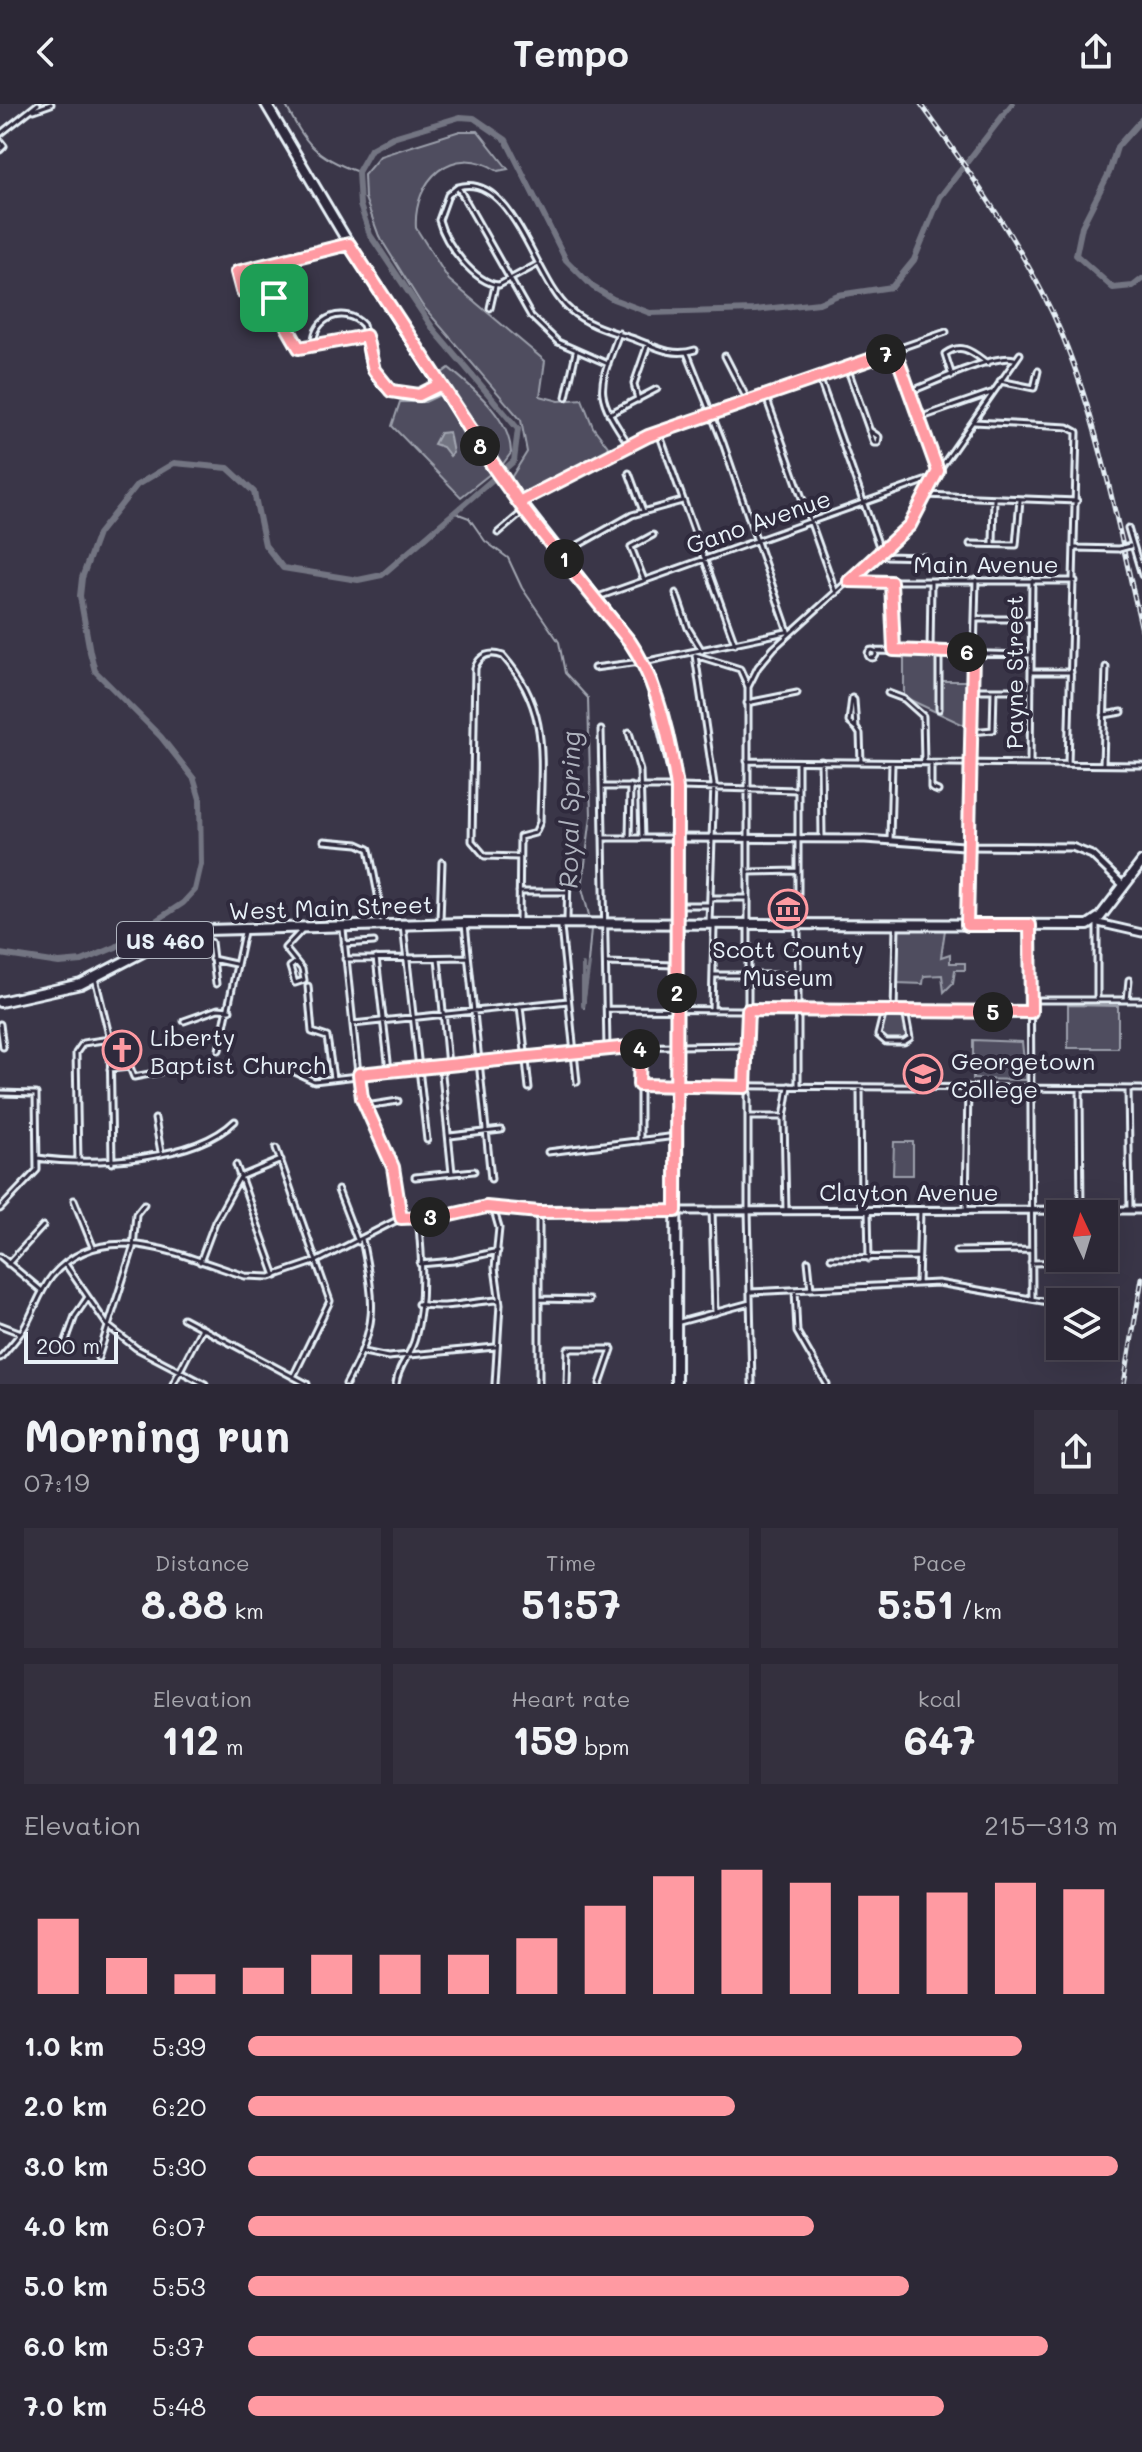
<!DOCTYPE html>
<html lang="en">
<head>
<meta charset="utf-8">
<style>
  body { margin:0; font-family:Mali,sans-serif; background:#34303e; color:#f1f3f6; height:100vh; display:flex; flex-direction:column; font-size:30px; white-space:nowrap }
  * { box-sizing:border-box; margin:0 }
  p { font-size:26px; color:#a6a6ad }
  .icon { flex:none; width:44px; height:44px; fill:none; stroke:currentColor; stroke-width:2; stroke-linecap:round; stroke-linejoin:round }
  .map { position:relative; height:1280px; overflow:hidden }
  .panel { display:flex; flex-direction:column; background:#2c2836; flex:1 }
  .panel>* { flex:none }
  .needle { width:52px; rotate:356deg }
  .buttons { position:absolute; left:1046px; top:1096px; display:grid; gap:16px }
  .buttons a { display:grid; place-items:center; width:72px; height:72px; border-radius:0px; background:#2c2836; box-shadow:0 8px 32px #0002,0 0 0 2px #484451; font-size:40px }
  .scale { position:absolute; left:24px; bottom:20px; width:94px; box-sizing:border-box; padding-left:8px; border:4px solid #e8f1f8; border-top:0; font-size:22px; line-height:28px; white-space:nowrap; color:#e8f1f8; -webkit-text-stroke:6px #2f2a3d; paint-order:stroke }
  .pin { position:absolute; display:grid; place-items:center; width:68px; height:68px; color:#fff; margin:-34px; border-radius:16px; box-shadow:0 4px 12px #0006 }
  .km { position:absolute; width:40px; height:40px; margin:-20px; border-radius:50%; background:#222; color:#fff; font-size:22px; line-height:40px; text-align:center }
  .round { display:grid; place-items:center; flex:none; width:84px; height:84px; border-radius:0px; background:#34303e }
  .headline { display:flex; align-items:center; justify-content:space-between; height:136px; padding:0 24px }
  h1 { font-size:44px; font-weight:800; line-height:60px }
  .metrics { display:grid; grid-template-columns:repeat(3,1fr); gap:12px; height:136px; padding:8px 24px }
  .metrics div { display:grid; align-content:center; border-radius:0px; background:#34303e; text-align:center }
  .metrics b { font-size:40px; font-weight:800 }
  .metrics small { font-size:22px; font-weight:400 }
  .metrics p { font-size:22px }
  .chart { height:224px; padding:16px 24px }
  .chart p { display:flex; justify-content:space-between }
  .chart svg { width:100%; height:144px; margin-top:8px; stroke:#ff9aa2; stroke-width:6 }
  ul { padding:0 24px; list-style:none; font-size:26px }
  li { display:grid; grid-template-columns:128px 96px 1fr; align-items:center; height:60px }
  li i { height:20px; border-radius:10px; background:#ff9aa2 }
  header { display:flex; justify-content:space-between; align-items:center; height:104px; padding:0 24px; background:#2c2836; font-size:36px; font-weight:800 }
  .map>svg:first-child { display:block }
</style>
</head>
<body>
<header><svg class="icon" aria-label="back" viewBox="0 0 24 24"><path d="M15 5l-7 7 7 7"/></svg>Tempo<svg class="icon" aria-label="share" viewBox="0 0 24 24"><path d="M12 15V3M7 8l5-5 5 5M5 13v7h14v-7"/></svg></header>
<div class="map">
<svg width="1142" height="1280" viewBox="0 0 1142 1280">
  <rect width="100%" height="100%" fill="#3a3648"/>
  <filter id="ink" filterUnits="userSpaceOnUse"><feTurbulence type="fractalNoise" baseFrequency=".0125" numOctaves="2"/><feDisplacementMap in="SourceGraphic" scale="16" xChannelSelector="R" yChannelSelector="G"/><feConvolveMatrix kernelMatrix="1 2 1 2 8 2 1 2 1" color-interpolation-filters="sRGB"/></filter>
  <g filter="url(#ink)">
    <path fill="#504e5f" stroke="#9ca0ac" stroke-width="2" d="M460,27H478L508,65L498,67C452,37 413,77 416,124L449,176L545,257L540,292L559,297L582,295L593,323L612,348L520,393L509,377L527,348L521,316L422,201L379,132L365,94L364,71L380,52Z
      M449,264C473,284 511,315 511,349L500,364L438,272Z
      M442,290L491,369L461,393L392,322L400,298H425Z
      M904,548L941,550L942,577H969L968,623L904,593Z
      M899,825L945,826L941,853L950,850V859H965V866H955L953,879L944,888L942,871L924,872L923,880L897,879Z
      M1068,901L1118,902V944H1068Z
      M880 925a14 14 0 1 1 28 0a14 14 0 1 1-28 0Z
      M973,936L1022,938L1026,976L973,975Z
      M894,1038H913V1071H893Z"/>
    <path fill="#737482" stroke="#a2a6b1" stroke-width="2" d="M449,328L453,349L450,352L443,343L434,340L440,329Z"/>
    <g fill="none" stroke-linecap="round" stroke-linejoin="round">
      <path stroke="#a2a6b1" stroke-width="2" d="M285,0C306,40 314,52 358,68
        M453,408L469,414L485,437L508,454L522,484L559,538L565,569L588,594L591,712L582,784L590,815
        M584,904L591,825"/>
      <path stroke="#737482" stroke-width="4" d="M583,861V902L589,860"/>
      <path stroke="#737482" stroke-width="6" d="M1142,15L1117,43L1109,69L1082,122L1076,151L1113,184L1133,182L1142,175
        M0,850L59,859L82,857L116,843L183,799L195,786L201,760L200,695L194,675L161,633L95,567L90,548L80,492L82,474L98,430L137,381L174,359L228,364L254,388L265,441L283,464L358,476L382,471L514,357L518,325L434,226L370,131L360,101L358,68L371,45L393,33L460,13L474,14L506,36L566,156L593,183L613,195L650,209L755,206L819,199L838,191L892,183L914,156L940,93L1012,0"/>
      <g stroke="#e8f1f8" stroke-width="9">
        <path id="minor" d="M34,6L51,0
          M0,30L38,0
          M0,37L4,42L0,46
          M458,83C513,67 535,177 570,206C588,222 614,228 637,236C657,244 674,253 695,246
          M458,83L531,212L558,238L608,260
          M458,83L448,91L439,116C445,139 474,179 499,181L538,160
          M349,140L237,168L242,187L264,196L286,192L287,223L299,244L366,232
          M490,204L495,182
          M619,229C597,288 594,288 629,341
          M366,236C363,282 401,307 441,285
          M314,241C312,213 345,201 363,221L374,266L391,287L419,291L438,282
          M895,247L938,367
          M687,249L723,339L789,530
          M725,252L748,297
          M847,263L874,339H878L879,333L869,326
          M952,272L945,250C962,238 972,248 987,259
          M819,273L881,448L886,452L925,453
          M1000,277L1034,284L1038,267
          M909,288C931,280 995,249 1014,255
          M566,293L576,248
          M766,293L836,489
          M638,296L634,280L648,240
          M609,310L657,285
          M919,314L991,289
          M974,318L1068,323L1077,328L1068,660
          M659,329L735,540
          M629,369L643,407
          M925,391L1077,397
          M523,397L648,332L946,228
          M1128,424L1142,471
          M498,429L525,406
          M993,439L994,395
          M970,440L1016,441L1020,396
          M1076,444L1119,445
          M564,449L632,411L682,397
          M644,476L631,443L653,431
          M851,477H1075
          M891,478L894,546
          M676,489L688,524L702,547
          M598,493L933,374
          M975,515H1031
          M868 550a4 4 0 1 1 8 0a4 4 0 1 1-8 0Z
          M874,547L1031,551
          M930,547L931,479
          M939,547V605
          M695,551L714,680L709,818
          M695,551L740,565L748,583
          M594,564L648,557L786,528
          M1031,568H1071
          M972,586H1031
          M888,589L904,595L923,612L924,658
          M852,594L854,596L856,624L849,618Z
          M747,599L797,589
          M1104,611L1122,608
          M856,624L860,630L861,658
          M601,626L607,943
          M629,628L640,667L642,734
          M971,628L993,626L994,586
          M747,657L1142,661
          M821,657L822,733
          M1030,659L1032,476
          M931,660V684L938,687
          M1103,660L1106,563
          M604,683H673
          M680,683L797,686
          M605,734H677
          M629,734L630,682
          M890,736L892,660
          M324,737L358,740L369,745L384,821
          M749,768L797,767
          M519,788H567
          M712,794H747
          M677,801H709
          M440,816L442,758
          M567,816L568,769
          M519,817L520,733L535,729L540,718C541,653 550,605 503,552C490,547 480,551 475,564L472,737L485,752L519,753
          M967,817L976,476
          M465,820L491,1075
          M1097,820V896
          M403,821L427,1036
          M1030,821L1032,1195
          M561,823L577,978
          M343,825L359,979L393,1063L400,1113
          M211,838L216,880
          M344,840L374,838
          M376,854L389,966
          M438,854L448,961
          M212,855L235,860
          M345,855L468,853
          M296,858L290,863L295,879L304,876L302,865L285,844L301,827
          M607,859L675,861
          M714,871H797
          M95,874L110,935L112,1059
          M308,882L312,928L327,933L333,974
          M1031,896H1142
          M1127,896L1129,876
          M520,902L529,984
          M607,905L1031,908
          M712,906L714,823
          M884,907L878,931L886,938H904L910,934L905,907
          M894,907L896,823
          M184,917L218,905L230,906
          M0,920L3,943
          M353,920L568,897
          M640,942V1037
          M219,946L244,828
          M441,961L452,1069
          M286,964L314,977L607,943L747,941
          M110,965L130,963L134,973L160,968
          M639,981L1142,985
          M798,982V658
          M860,985L861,1105
          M1128,985L1130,1105
          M1080,986L1081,1110
          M0,989L36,990L37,1066L0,1105
          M366,1002L398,997
          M748,1013H784
          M155,1015L161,1048
          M450,1032L501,1026
          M276,1044L330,1197L293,1273
          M548,1048L676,1032
          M38,1054C91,1062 195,1057 235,1017
          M78,1058L76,949L83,939L110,935
          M236,1061L276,1172
          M415,1073L474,1067
          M338,1086L358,1138
          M74,1096L93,1143
          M493,1103L499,1124L495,1164L500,1200L495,1280
          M966,1104L968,983
          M712,1106L715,1209
          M786,1106L784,1014L789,982
          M868,1106L869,1155
          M539,1108V1280
          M956,1147L1031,1146
          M0,1152L42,1187
          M831,1154L918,1153
          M808,1157L811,1185
          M200,1158L215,1118L240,1073L281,1056
          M1031,1159L1075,1158L1080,1154
          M8,1160L43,1122
          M420,1160L454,1157L498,1147
          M66,1161L108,1222L136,1244L205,1280
          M918,1180L920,1107
          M795,1186L797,1228L827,1280
          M750,1188L938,1179L1060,1200
          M539,1195L589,1196
          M418,1200C446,1206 471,1197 499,1196
          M1104,1206L1113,1207
          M183,1214L307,1280
          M676,1219L750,1199
          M0,1221L21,1229
          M63,1245L75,1212L88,1193
          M364,1248L388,1253L495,1243
          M0,1254C8,1245 16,1236 23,1226C34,1208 39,1188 52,1172C104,1111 183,1153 245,1172L270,1173L317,1157L401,1114L446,1112L486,1103L539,1108L673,1107
          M98,1254L133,1144L136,1110L144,1100
          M173,1280L202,1224
          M346,1280C379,1218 375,1202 362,1135
          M396,1280C398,1261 411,1251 415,1234C425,1199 422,1149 418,1114
          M567,1280L568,1245H612L600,1280
          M752,1280L748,1106V583L758,563L774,544L910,421L935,372L1020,250"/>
      </g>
      <g stroke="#e8f1f8" stroke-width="11">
        <path id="tertiary" d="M677,734L865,735L964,742L1072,743L1092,751L1123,781
          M1094,818L1142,829
          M676,1107L1142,1106"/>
      </g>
      <g stroke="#e8f1f8" stroke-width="14">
        <path id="primary" d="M266,0L349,140L493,363L630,538L651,574L677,685L676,1280
          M0,898L81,880L170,834L205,826L464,819L1088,821L1100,813L1142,758"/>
      </g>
      <use href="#minor" stroke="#2f2a3d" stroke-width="3"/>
      <use href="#tertiary" stroke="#2f2a3d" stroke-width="5"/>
      <use href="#primary" stroke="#2f2a3d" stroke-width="8"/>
      <g stroke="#e8f1f8" stroke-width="5">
        <path id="rail" d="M921,0C974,74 1028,149 1063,233C1101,327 1119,428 1142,526
          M1124,1280L1142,1174"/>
      </g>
      <use href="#rail" stroke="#2f2a3d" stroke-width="2" stroke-dasharray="6" stroke-linecap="butt"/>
      <g stroke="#e8f1f8" stroke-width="9" stroke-linecap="butt">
        <path id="minor-bridge" d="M1119,445L1130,442"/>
      </g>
      <use href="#minor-bridge" stroke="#2f2a3d" stroke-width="3"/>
    </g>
  </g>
  <g fill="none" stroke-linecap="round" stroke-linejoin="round" filter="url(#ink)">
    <g stroke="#fff" stroke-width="16">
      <path id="route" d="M274,194L282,191L288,195L287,223L299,244L366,232L374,266L391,287L419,291L441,280C459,308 475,337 494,364C535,424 584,481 630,538C657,577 669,630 676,677L677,685C677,825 676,966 676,1107L539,1108L486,1103L446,1112L401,1114L393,1063L362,994L359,970L640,942L639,981L745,983L748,906L1031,908L1030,821H967L973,549L894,546L891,478L849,477L910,421L938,367L895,247L648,332L519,398L349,140L237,168L242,187L264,196L274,194"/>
    </g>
    <use href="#route" stroke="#ff9aa2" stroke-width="10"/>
  </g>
  <defs>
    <g id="museum-ring" transform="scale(2)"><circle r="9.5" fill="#2f2a3d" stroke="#ff9aa2" stroke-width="1.5"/><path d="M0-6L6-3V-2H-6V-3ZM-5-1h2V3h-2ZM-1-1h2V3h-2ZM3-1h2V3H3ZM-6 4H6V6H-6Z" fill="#ff9aa2"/></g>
    <g id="church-ring" transform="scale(2)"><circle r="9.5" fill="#2f2a3d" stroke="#ff9aa2" stroke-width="1.5"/><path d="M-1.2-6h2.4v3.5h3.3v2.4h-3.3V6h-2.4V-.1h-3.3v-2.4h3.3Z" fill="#ff9aa2"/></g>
    <g id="university-ring" transform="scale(2)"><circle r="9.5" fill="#2f2a3d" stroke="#ff9aa2" stroke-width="1.5"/><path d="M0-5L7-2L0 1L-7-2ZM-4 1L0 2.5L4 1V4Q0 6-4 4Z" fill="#ff9aa2"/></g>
  </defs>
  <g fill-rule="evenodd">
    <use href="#museum-ring" x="788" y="805"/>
    <use href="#church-ring" x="122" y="946"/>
    <use href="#university-ring" x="923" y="970"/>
  </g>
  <g text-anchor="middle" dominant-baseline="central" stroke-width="8" stroke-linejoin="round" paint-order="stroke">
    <rect fill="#2f2a3d" stroke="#b0b5c0" stroke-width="2" x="117" y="818" width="96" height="36" rx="6"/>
    <g font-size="22" font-weight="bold" fill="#e8f1f8">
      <text x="165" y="836">US 460</text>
    </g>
    <g font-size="24" fill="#e8f1f8" stroke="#2f2a3d">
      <text transform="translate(758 417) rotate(-19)">Gano Avenue</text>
      <text x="986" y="459">Main Avenue</text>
      <text transform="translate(1013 568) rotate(-90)">Payne Street</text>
      <text transform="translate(331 803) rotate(-2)">West Main Street</text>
      <text x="909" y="1087">Clayton Avenue</text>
    </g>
    <g font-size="24" fill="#e8f1f8" stroke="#2f2a3d" text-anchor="start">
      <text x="788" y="844" text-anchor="middle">Scott County<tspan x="788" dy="28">Museum</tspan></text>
      <text x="150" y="932">Liberty<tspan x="150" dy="28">Baptist Church</tspan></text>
      <text x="951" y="956">Georgetown<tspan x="951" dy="28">College</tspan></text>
    </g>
    <g font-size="26" font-style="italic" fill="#aeb2bd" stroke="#2f2a3d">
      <text transform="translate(569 706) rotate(-89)">Royal Spring</text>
    </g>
  </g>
</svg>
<div class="buttons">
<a><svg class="needle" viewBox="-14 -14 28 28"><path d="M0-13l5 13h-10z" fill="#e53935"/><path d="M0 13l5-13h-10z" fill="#a6a6ad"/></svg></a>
<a><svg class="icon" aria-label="layers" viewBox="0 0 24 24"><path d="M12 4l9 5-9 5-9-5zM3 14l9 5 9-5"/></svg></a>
</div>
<div class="scale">200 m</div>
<div class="pin" style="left:274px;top:194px;background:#1e9e55"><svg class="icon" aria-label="arrive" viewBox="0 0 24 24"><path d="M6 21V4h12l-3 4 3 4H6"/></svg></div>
<b class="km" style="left:564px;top:455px">1</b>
<b class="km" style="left:677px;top:889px">2</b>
<b class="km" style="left:430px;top:1113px">3</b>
<b class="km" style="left:640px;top:945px">4</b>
<b class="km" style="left:993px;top:908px">5</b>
<b class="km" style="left:967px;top:548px">6</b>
<b class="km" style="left:886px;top:250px">7</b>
<b class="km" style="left:480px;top:342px">8</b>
</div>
<section class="panel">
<div class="headline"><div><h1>Morning run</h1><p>07:19</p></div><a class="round"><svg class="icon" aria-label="share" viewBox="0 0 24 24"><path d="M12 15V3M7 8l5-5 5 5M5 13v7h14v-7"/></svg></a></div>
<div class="metrics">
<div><p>Distance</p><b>8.88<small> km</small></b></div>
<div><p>Time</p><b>51:57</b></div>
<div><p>Pace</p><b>5:51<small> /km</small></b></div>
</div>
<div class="metrics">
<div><p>Elevation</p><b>112<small> m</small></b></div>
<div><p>Heart rate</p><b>159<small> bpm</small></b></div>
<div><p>kcal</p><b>647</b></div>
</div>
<div class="chart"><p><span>Elevation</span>215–313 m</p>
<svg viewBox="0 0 160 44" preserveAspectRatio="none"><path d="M5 44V21M15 44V33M25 44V38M35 44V36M45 44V32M55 44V32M65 44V32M75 44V27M85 44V17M95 44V8M105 44V6M115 44V10M125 44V14M135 44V13M145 44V10M155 44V12"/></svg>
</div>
<ul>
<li><b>1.0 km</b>5:39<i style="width:89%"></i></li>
<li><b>2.0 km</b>6:20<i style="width:56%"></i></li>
<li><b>3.0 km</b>5:30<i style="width:100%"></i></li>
<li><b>4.0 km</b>6:07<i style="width:65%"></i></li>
<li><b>5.0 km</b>5:53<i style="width:76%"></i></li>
<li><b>6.0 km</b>5:37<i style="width:92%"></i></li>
<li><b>7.0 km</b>5:48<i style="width:80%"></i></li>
</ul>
</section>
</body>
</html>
